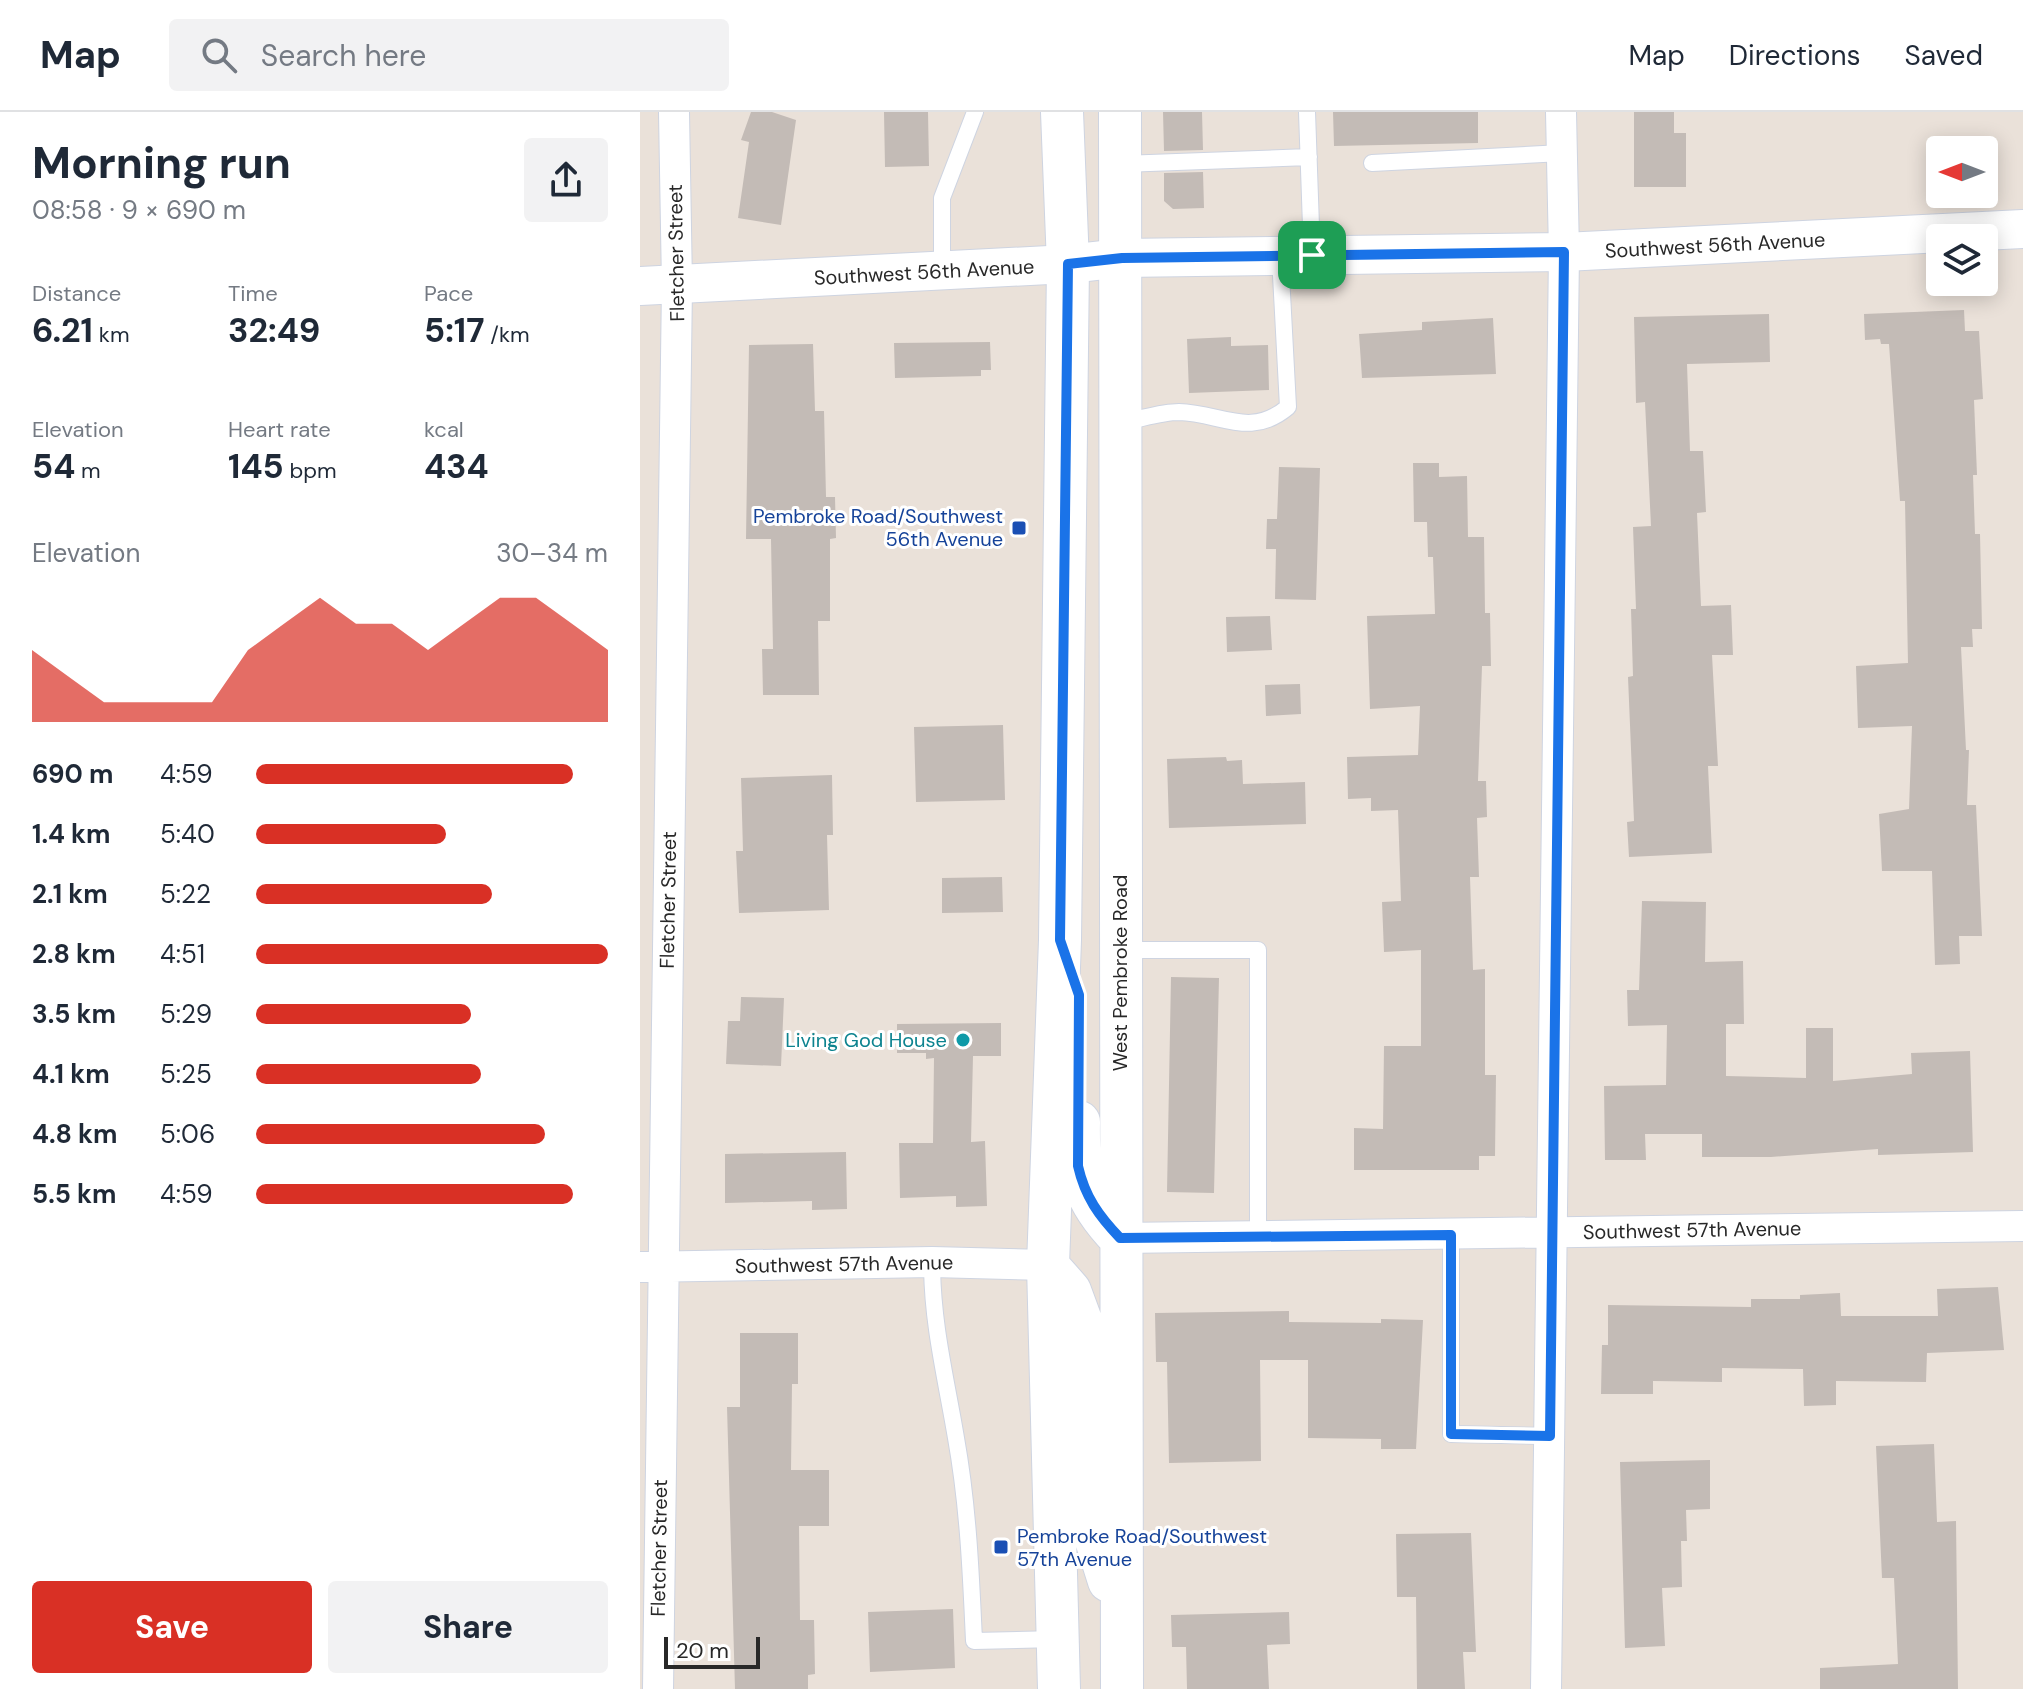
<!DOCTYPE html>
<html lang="en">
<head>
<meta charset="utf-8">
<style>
  body { margin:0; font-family:"DM Sans",sans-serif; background:#f2f2f3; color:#1f2937; height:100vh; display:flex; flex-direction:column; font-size:30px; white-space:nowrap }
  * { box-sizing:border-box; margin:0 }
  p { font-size:26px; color:#747a83 }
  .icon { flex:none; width:44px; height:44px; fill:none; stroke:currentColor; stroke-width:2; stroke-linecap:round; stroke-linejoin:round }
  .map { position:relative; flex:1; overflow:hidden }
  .panel { display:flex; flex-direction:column; background:#fff; width:640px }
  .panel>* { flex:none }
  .needle { width:52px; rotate:270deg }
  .tools { position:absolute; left:1286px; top:24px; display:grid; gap:16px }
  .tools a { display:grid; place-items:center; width:72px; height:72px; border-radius:8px; background:#fff; box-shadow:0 4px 20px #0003; font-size:40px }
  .scale { position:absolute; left:24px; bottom:20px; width:96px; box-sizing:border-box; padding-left:8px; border:4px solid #282828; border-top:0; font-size:22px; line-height:28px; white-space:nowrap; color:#282828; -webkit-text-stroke:6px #fff; paint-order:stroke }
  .pin { position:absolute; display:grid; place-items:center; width:68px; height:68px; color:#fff; margin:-34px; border-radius:16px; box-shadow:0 4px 12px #0006 }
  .round { display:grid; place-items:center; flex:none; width:84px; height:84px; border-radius:8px; background:#f2f2f3 }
  .summary { display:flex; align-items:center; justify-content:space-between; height:136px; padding:0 32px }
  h1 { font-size:44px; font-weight:700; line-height:60px }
  .figures { display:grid; grid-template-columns:repeat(3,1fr); gap:12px; height:136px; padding:8px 32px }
  .figures div { display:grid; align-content:center }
  .figures b { font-size:34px; font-weight:700 }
  .figures small { font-size:22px; font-weight:400 }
  .figures p { font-size:22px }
  .chart { height:224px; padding:16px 32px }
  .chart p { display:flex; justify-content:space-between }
  .chart svg { width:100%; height:144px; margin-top:8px; fill:#d93025; opacity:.7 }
  .cta { display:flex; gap:16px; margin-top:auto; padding:16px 32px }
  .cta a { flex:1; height:92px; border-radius:8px; background:#d93025; color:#fff; font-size:32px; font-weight:700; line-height:92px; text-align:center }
  .cta a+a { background:#f2f2f3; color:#1f2937 }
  ul { padding:0 32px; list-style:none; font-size:26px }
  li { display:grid; grid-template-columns:128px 96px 1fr; align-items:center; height:60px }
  li i { height:20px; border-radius:10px; background:#d93025 }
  header { display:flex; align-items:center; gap:48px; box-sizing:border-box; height:112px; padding:0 40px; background:#fff; border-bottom:2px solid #e0e1e3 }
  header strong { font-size:38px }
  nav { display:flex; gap:44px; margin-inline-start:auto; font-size:28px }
  .search { width:560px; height:72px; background:#f2f2f3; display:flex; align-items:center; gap:20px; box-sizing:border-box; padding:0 28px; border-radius:8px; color:#747a83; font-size:30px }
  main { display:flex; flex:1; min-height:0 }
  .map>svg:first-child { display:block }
</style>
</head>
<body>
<header>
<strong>Map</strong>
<div class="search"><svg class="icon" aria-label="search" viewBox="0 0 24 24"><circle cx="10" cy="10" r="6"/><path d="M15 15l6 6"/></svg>Search here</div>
<nav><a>Map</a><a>Directions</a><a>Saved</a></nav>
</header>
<main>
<section class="panel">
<div class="summary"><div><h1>Morning run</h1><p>08:58 · 9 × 690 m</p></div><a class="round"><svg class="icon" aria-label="share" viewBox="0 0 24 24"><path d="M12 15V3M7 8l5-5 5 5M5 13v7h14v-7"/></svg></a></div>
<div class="figures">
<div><p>Distance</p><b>6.21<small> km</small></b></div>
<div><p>Time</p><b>32:49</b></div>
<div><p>Pace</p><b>5:17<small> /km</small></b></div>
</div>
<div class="figures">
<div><p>Elevation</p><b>54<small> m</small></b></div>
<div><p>Heart rate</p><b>145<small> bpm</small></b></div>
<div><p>kcal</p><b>434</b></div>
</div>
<div class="chart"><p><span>Elevation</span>30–34 m</p>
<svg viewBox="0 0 160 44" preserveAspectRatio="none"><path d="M0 44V22L10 30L20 38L30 38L40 38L50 38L60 22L70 14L80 6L90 14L100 14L110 22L120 14L130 6L140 6L150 14L160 22V44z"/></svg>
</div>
<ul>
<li><b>690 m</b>4:59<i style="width:90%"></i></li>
<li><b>1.4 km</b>5:40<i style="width:54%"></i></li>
<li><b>2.1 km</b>5:22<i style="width:67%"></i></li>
<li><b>2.8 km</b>4:51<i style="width:100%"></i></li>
<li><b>3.5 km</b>5:29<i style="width:61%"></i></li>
<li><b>4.1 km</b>5:25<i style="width:64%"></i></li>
<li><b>4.8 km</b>5:06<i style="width:82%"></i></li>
<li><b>5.5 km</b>4:59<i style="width:90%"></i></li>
</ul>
<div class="cta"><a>Save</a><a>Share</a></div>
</section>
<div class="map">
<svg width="1383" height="1577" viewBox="0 0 1383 1577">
  <rect width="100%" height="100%" fill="#eae1d9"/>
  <path fill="#c3bbb6" d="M111,0H132L156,8L141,113L98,106L109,30L101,28Z
    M244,0H288L289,54L245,55Z
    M523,0H562L563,38L524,39Z
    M693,0H838V31L694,34Z
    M994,0H1034V21H1046V75H994Z
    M563,60L564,96L533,97L524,89V61Z
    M1324,198L1325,219H1339L1343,287L1334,288L1337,363H1333L1335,422H1340L1342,517H1332L1333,535H1321L1326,638H1329L1327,693H1336L1342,824H1319L1320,852L1295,853L1292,759H1242L1239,702L1269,697L1272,614L1218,616L1216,554L1268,551L1265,389H1260L1249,232H1241L1240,227L1225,228L1224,202Z
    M1129,202L1130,250L1047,252L1050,339H1063L1066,400L1057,401L1061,494L1091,493L1093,543H1072L1078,654H1068L1072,741L989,745L987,710L994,709L988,565L993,564L991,497H996L993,415L1011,414L1005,290L996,291L994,205Z
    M853,206L856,262L722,266L719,222L782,218V210Z
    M591,225V234L628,233L629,278L549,281L547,227Z
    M350,230L351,258H341V264L255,266L254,231Z
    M173,232L175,299H184L186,385H195L196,426L190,427V509H178L179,583H123L122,537H133L131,427H106L109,233Z
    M773,351H799V365L827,364L828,425H844L845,501H850L851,554H842L838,669H846L847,705L837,706L839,765H830L833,858L845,857V963H856L855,1044H839V1058H714V1016L743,1017L744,934H781V838L744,840L742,790L761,789L758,698L731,699V686L708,687L707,645L778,643L780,594L730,597L727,504L795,502L793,445H788L787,410H774Z
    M639,355L680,356L676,488L635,487L636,437H626L627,407H637Z
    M630,504L632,538L587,540L586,505Z
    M660,572L661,602L626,604L625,573Z
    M363,613L365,688L276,690L274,615Z
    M586,645L587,649L602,648L603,672L665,670L666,712L529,716L527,647Z
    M192,663L193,723H187L189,798L99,801L96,739H103L101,666Z
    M362,765L363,800L302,801V766Z
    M1002,789L1066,790L1065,850L1103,849L1104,912H1086V964L1166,966V916H1193V969L1272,962L1271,941L1330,939L1333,1040L1238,1043V1037L1131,1045H1062V1022H1005L1006,1048H965L964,974L1026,973L1027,913L988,914L987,878H999Z
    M531,865L579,866L574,1081L527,1080Z
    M101,885L144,886L141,954L86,952L88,909H100Z
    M361,911V944H333L331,1030L345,1029L347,1094L316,1095V1084L260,1086L259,1031H293L294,946L286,947V941H257V912Z
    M206,1040L207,1097L172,1098V1089L85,1091V1042Z
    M1358,1175L1364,1238L1287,1241L1286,1270L1196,1269V1293L1164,1294L1163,1257L1082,1256V1270L1013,1269V1282H961L962,1233H968V1193L1111,1195V1187H1160V1183L1200,1181L1201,1204H1298L1297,1177Z
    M649,1199V1210L741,1211V1207L783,1208L776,1337H741V1327L668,1326V1248H620L621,1349L529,1351L527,1250H516L515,1201Z
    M100,1221H158V1272H152L151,1358H189V1414H159L160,1508H174L175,1562L168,1563V1577H95L87,1295H100Z
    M1294,1332L1297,1410L1316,1409L1318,1577H1180V1556L1258,1552L1254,1466H1242L1236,1334Z
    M1070,1348V1397L1046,1398L1047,1429H1041L1042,1475L1022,1476L1025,1534L985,1536L980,1350Z
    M831,1421L836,1540H823L825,1577H777L776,1485H757L756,1422Z
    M313,1497L315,1556L230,1560L228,1500Z
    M649,1500L650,1532L627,1533L629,1577H547L546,1535H532L531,1503Z"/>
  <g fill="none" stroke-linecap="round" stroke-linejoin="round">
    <g stroke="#ced4e1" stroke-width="18">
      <path id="service" d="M667,0L672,143
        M732,51L922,41
        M482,52L669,45
        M302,159V86L335,0
        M483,310C501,307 521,300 539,300C581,301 610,327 648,295L640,144
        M482,838H618V1125
        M811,1123V1322L910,1324
        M292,1150C292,1212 306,1266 316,1326C328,1393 331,1461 334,1529L417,1527"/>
    </g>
    <g stroke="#ced4e1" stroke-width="32">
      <path id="minor" d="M480,1126L1383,1114
        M0,1155L292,1150L408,1153
        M18,1577L37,173L34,0
        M906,1577L924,140L921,0"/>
    </g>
    <g stroke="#ced4e1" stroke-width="40">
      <path id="tertiary" d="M0,174L428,152L482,146L924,140L1383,117"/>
    </g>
    <g stroke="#ced4e1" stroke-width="44">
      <path id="secondary" d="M480,0L482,1577
        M439,1010C438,1064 442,1086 480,1126
        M408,1154L430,1179L444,1217L447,1399L469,1469
        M419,1577L408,1153L420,828L428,152L422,0"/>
    </g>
    <use href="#service" stroke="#fff" stroke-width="16"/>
    <use href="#minor" stroke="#fff" stroke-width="30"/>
    <use href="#tertiary" stroke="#fff" stroke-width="38"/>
    <use href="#secondary" stroke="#fff" stroke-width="42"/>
  </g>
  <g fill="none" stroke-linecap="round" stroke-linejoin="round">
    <g stroke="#fff" stroke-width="16">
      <path id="route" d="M924,140L910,1324L811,1322V1123L480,1126C459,1104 445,1085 438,1054L439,883L420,828L428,152L482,146Z"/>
    </g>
    <use href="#route" stroke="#1a73e8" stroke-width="10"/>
  </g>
  <g fill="#1a4fb4" stroke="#fff" stroke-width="3">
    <rect x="371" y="408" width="16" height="16" rx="4"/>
    <rect x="353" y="1427" width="16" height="16" rx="4"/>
  </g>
  <circle fill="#0f9aa8" stroke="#fff" stroke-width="3" cx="323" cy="928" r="8"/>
  <g text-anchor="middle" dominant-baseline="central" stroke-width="6" stroke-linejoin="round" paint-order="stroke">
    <g font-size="20" fill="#282828" stroke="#fff">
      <text transform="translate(1075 133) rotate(-3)">Southwest 56th Avenue</text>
      <text transform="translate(36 141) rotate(-91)">Fletcher Street</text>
      <text transform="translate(284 160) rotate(-3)">Southwest 56th Avenue</text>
      <text transform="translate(28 788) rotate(-89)">Fletcher Street</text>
      <text transform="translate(480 861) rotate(-90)">West Pembroke Road</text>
      <text transform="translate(1052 1118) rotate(-1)">Southwest 57th Avenue</text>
      <text transform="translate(204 1152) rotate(-1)">Southwest 57th Avenue</text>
      <text transform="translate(19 1436) rotate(-89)">Fletcher Street</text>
    </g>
    <g font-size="20" fill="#164399" stroke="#fff" text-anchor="end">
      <text x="363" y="404">Pembroke Road/Southwest<tspan x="363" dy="23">56th Avenue</tspan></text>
      <text x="377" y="1424" text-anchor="start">Pembroke Road/Southwest<tspan x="377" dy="23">57th Avenue</tspan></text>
    </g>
    <g font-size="20" fill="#0d838f" stroke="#fff" text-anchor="end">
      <text x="307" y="928">Living God House</text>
    </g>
  </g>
</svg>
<div class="tools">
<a><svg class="needle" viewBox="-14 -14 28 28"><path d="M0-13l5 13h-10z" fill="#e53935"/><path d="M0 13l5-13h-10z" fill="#747a83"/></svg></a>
<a><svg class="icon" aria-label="layers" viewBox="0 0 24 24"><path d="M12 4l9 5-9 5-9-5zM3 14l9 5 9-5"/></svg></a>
</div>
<div class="scale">20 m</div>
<div class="pin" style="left:672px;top:143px;background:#1e9e55"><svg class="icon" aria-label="arrive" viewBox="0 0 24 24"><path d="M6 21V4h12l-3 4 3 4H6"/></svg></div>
</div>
</main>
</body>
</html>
